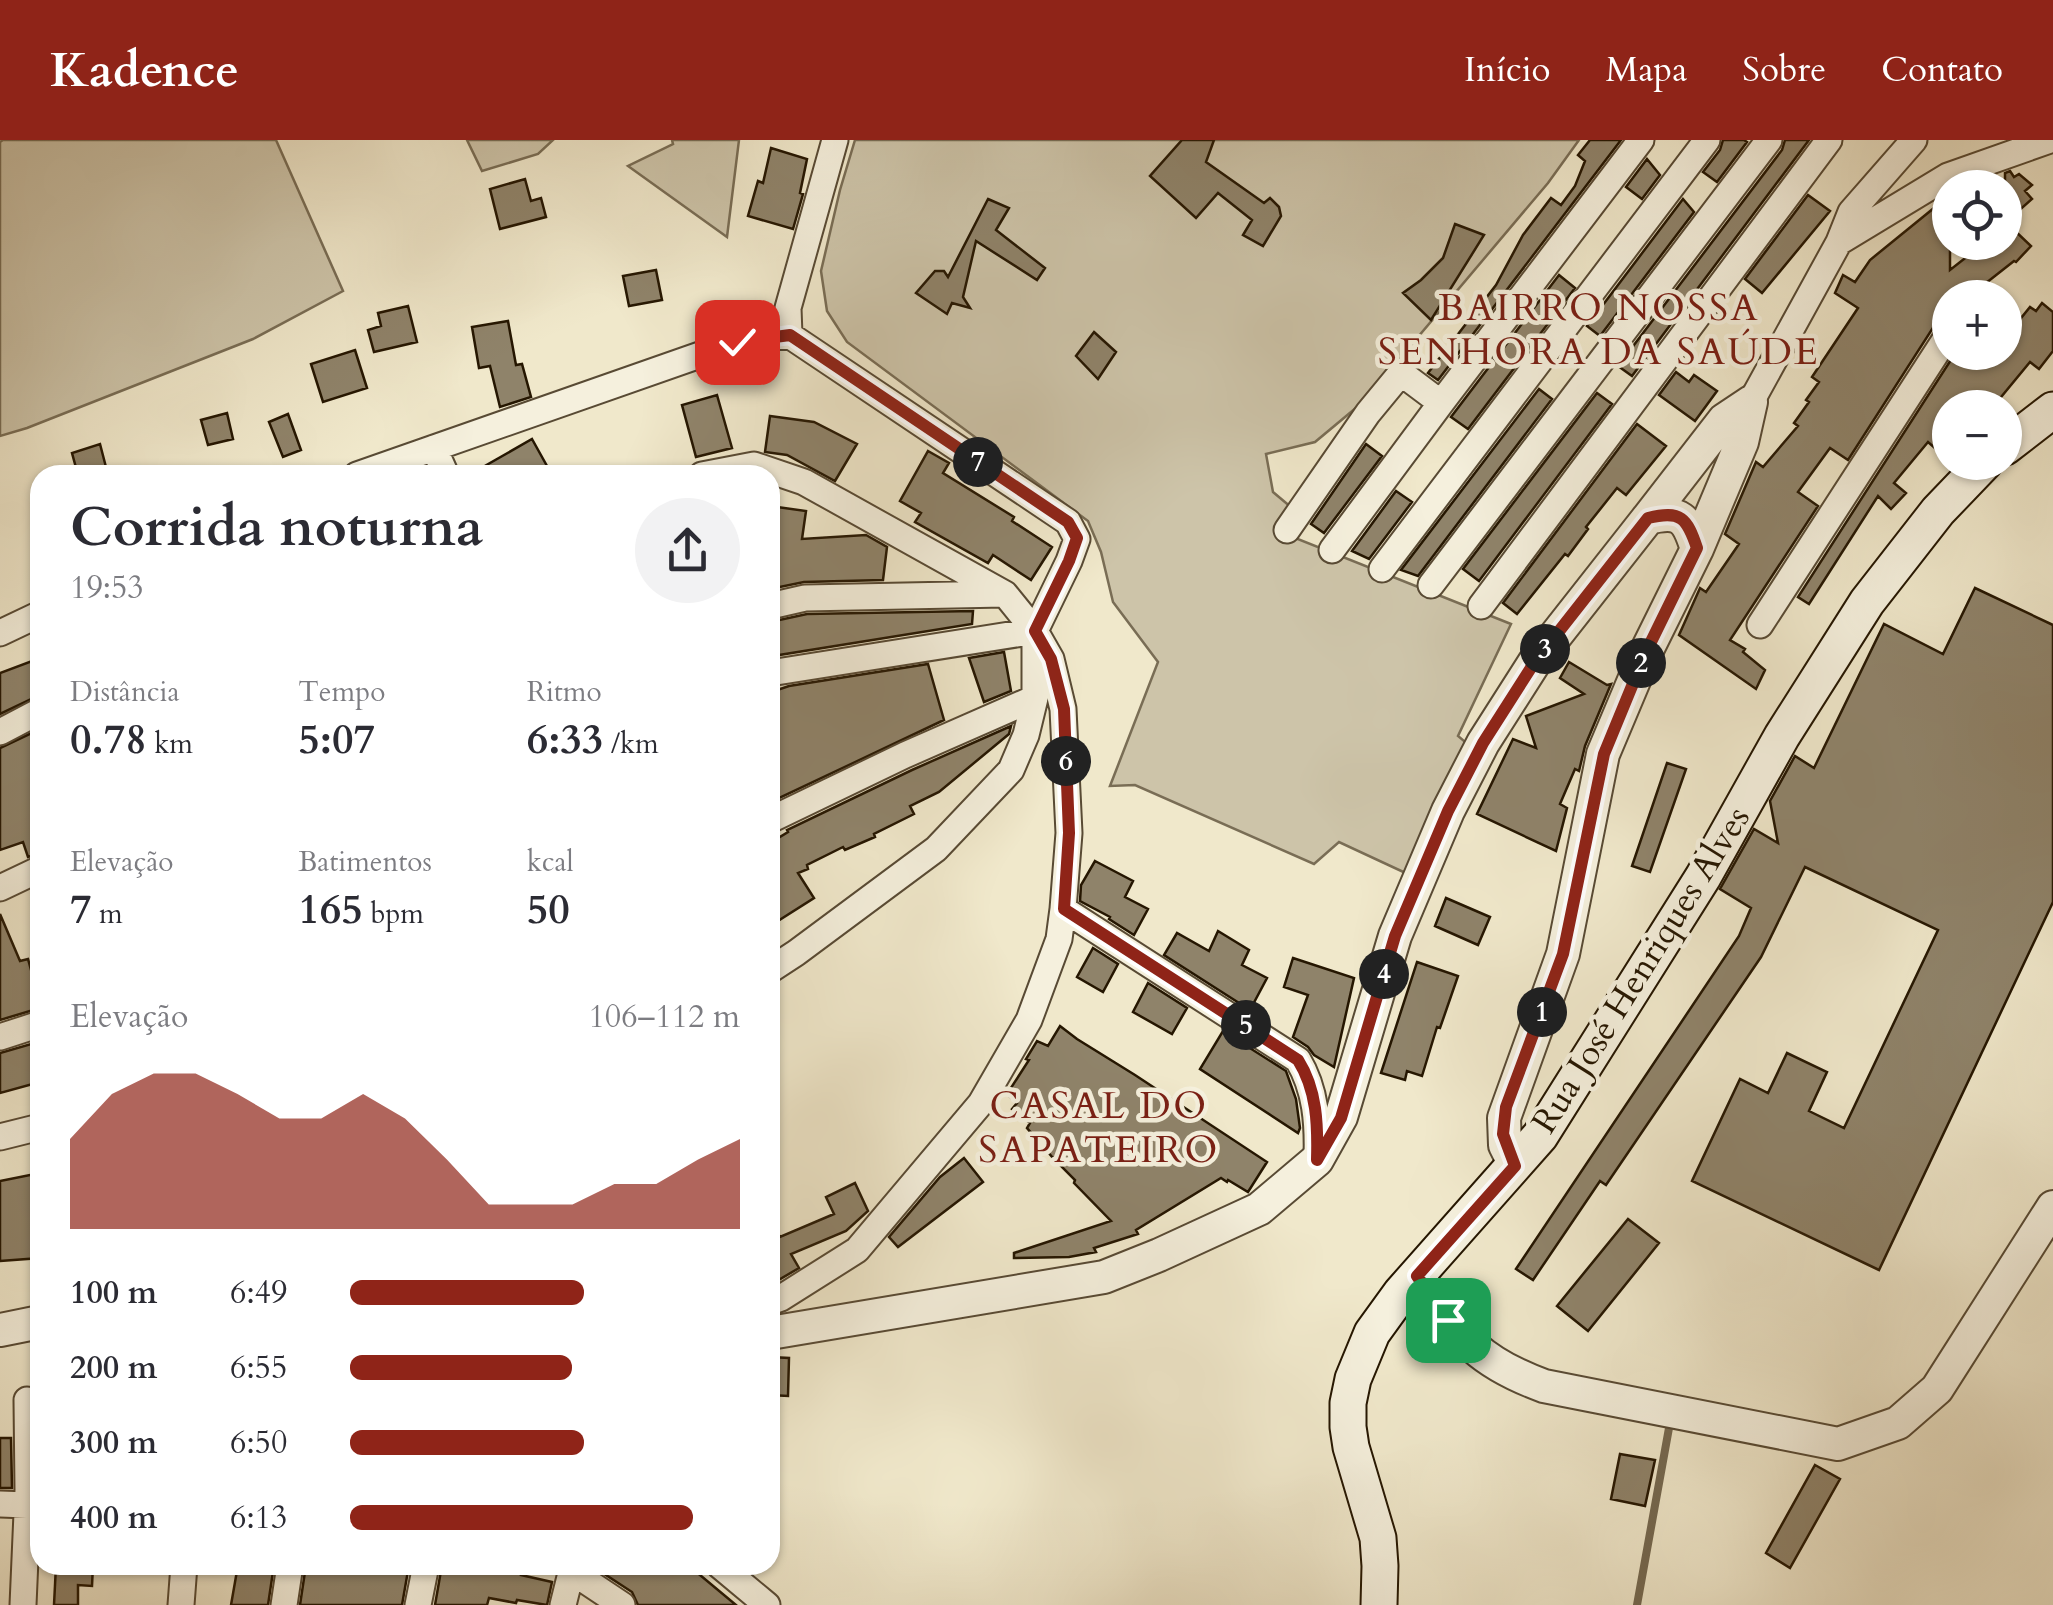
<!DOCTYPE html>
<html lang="pt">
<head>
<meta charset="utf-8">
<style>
  body { margin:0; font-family:Cardo,serif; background:#f2f2f3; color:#2b2b33; height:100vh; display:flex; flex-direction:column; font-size:38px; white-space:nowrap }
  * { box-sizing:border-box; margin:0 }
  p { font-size:32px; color:#7c7c81 }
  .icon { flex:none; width:55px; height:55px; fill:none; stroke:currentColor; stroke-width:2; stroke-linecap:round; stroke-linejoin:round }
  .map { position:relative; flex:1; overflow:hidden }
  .panel { position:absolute; left:30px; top:325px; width:750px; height:1110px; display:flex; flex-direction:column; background:#fff; border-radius:30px; box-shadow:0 2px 8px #0004 }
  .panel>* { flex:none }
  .fabs { position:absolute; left:1932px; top:30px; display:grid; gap:20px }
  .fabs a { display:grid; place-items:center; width:90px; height:90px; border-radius:50%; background:#fff; box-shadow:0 2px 8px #0004; font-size:50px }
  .pin { position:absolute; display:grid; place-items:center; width:85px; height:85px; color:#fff; margin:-42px; border-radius:20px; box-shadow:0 5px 15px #0006 }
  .km { position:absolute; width:50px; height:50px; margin:-25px; border-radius:50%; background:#222; color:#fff; font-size:28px; line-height:50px; text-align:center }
  .round { display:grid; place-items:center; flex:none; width:105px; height:105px; border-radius:52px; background:#f2f2f3 }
  .overview { display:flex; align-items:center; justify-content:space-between; height:170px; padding:0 40px }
  h1 { font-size:55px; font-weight:700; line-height:75px }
  .stats { display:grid; grid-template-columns:repeat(3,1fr); gap:15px; height:170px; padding:10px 40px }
  .stats div { display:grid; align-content:center }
  .stats b { font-size:42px; font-weight:700 }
  .stats small { font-size:28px; font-weight:400 }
  .stats p { font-size:28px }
  .chart { height:280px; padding:20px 40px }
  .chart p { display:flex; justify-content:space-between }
  .chart svg { width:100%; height:180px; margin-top:10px; fill:#8f2418; opacity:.7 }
  ul { padding:0 40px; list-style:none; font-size:32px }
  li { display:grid; grid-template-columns:160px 120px 1fr; align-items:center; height:75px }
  li i { height:25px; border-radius:12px; background:#8f2418 }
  header { display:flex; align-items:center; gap:60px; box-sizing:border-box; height:140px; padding:0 50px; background:#8f2418; color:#fff }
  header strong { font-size:48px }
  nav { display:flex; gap:55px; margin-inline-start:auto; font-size:35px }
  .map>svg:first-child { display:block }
</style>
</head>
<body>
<header>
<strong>Kadence</strong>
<nav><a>Início</a><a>Mapa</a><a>Sobre</a><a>Contato</a></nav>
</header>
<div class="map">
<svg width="2053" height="1465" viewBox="0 0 2053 1465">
  <rect width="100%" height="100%" fill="#f0e8cb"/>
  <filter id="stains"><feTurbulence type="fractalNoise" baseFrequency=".002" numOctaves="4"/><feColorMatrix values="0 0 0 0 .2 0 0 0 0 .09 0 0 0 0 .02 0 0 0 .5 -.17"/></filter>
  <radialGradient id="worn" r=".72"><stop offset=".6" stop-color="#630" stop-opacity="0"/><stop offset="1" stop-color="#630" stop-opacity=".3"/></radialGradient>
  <path fill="#cdc4a9" stroke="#796d55" stroke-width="2.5" d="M3,0H276L343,151L253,199L27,288L0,296V2Z
    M467,0H553L538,14L482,31Z
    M672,0H739L727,97L628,26L673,4Z
    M855,0H1579L1548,43L1363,262L1315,302L1266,314L1273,352L1292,368L1275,390L1511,484L1458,596L1470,606L1412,736L1339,702L1314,724L1135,645L1110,646L1158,522L1113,462L1101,412L1088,381L847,202L827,171L821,131L840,50Z"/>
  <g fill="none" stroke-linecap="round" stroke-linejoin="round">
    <path stroke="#756951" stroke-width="8" d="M1637,1465L1669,1288"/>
  </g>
  <path fill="#8f836a" stroke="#251601" stroke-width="2.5" d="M1182,0H1214L1206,22L1264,63L1270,58L1279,67L1281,76L1263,106L1243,95L1252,80L1218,53L1196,78L1150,36Z
    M1590,0H1621L1438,240L1428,233L1496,145L1523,95L1551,58L1561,65L1575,46L1585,21L1578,15Z
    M1723,0H1744L1747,2L1717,42L1703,32L1720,10Z
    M1785,0H1809L1632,236L1618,226L1782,10Z
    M771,8L807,19L800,53L803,54L793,89L748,76L758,41L763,43Z
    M1647,19L1660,35L1642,59L1626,47Z
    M2010,31L2014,37L2019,34L2032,45L2025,51L2032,59L2005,83V33Z
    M525,39L531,61L541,58L546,77L500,89L490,49Z
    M1808,55L1830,71L1762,153L1745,139Z
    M1950,55V130L1978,108L1984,115L1996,102H2005V93L2011,87L2031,106L2016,122L2014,121L1967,158H1950V176L1942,178L1936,183L1848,320L1830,308L1798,352L1818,366L1730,500L1745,509L1743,512L1765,530L1756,549L1679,495L1700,448L1706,452L1739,404L1725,394L1756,322L1763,327L1798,286L1794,283L1809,262L1806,260L1819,242L1812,237L1858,168L1835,153L1843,135L1855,142L1870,120Z
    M988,59L1009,68L996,90L1045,128L1037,140L976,101L963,157L970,168L952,163L947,174L916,153L935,131H944L948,137Z
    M1683,59L1694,72L1600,196L1587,186Z
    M1455,84L1484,95L1431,180L1403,153L1421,140L1443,118Z
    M656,130L662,160L629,166L623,136Z
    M1559,135L1575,148L1468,289L1451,277Z
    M2042,163L2053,172V211L2039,229L2030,222L1992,268H1950V292L1936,309L1928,302L1894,343L1906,353L1891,369L1878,356L1809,464L1798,457L1956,212H2005V198L2030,167L2036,171Z
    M408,166L417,202L374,212L368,190L381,186L378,173Z
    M508,181L516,225L522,224L531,257L500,267L490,226L479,228L472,187Z
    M1094,192L1116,212L1098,239L1076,216Z
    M355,210L367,248L323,262L311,224Z
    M1676,232L1689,242L1694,235L1717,251L1695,281L1659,255Z
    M1539,249L1552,259L1418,436L1401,430Z
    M1597,253L1612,264L1479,441L1463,429Z
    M717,255L732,308L696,317L682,265Z
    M227,273L233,299L208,305L201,280Z
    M288,274L301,310L283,317L269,282Z
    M770,276L814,282L857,304L835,341L787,315L765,312Z
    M1637,284L1666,306L1626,355L1617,348L1586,387L1588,389L1568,416L1565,414L1517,474L1503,463Z
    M532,299L552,335H469Z
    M100,304L107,331L92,335H78L72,313Z
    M1366,304L1382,316L1324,393L1311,384Z
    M928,311L949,323L943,333L1014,377L1012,381L1052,407L1031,440L993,415L988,423L915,382L921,373L900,361Z
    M1396,351L1412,362L1369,419L1352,411Z
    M770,366L806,371L802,399L866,395L887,407L883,440L804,442L770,449Z
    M1975,448L2053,485V762L1879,1130L1692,1041L1740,939L1768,953L1787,913L1827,932L1809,971L1844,988L1938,790L1805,727L1761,817L1606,1045L1600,1041L1533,1140L1516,1129L1739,796L1751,768L1720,749L1754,689L1778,703L1770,661L1795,616L1814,628L1884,484L1943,514Z
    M973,471L972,484L779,515L777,509L770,512V482L807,474Z
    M1004,512L1011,551L984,562L969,518Z
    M40,518V555L0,574V533Z
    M1569,522L1607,545L1611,544L1585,606L1579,631L1575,629L1560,664L1567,668L1556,711L1477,674L1513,599L1536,608L1526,576L1584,554L1560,538Z
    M928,524L944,580L773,661L770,656V556L775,554L774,551L789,546Z
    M1011,586L1009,594L939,652L910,666L914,674L874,694L875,697L845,710L843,707L807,725L808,729L798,733L814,758L770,786V703L788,692L787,690L912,630Z
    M40,589V713L28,717L23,702L0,710V608Z
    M1667,623L1686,629L1650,732L1632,726Z
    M1095,721L1133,741L1125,757L1148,769L1134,795L1109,779L1110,777L1080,761L1081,745Z
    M1446,758L1490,777L1478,805L1435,786Z
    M0,774L20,821L28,819L40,863V868L0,880Z
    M1218,791L1249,810L1242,825L1267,838L1250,870L1164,815L1177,793L1209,811Z
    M1093,808L1118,824L1103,852L1077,837Z
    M1293,818L1354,838L1334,927L1314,915L1308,907L1293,897L1308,855L1284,847Z
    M1417,822L1458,836L1440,888L1437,887L1422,936L1407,931L1405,940L1381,933Z
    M1148,843L1187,868L1172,894L1133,872Z
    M1060,886L1077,899L1135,935L1267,1022L1248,1052L1228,1040L1227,1042L1221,1038L1136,1090L1138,1094L1094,1108L1096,1112L1069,1117L1014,1118V1113L1111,1081L1074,1043L1075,1040L1053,1018L1027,988L1030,983L1012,969L1017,963L1007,954L1029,920L1026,919L1037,901L1048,906Z
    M1223,891L1286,931L1296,959L1300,988L1298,993L1200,929Z
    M38,902L40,910V942L0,953V913Z
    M964,1018L983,1042L898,1107L889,1097L940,1037Z
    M40,1033V1118L0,1121V1041Z
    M855,1043L868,1071L846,1091L791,1114L799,1128L770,1145V1080L780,1097L834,1074L826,1057Z
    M1628,1079L1659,1103L1588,1191L1557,1166Z
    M770,1217L789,1218L788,1256L770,1255Z
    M0,1298H11L12,1348H0Z
    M1620,1314L1655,1320L1645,1366L1611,1359Z
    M1815,1325L1840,1339L1790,1428L1766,1413Z
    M56,1425H93L92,1446L78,1445V1465H54Z
    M238,1425H274L268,1465H231Z
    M306,1425H409L402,1465H300Z
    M442,1425H523L521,1435L552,1442L547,1465L517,1460L516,1463L489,1458L487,1465H435Z
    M608,1425H688L736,1465H638L632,1452L603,1433Z"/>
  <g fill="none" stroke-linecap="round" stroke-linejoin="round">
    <g stroke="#584a34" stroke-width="29">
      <path id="minor" d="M1839,102L1948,36L2050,0
        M789,195L788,168L835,0
        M1751,262L1839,102L1851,72L1914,0
        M434,308L446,335
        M357,335L737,202L789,195
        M702,335L754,325L804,342L1005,454L1035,491L1051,519L1063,569L1069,693L1063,769L1059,799L1029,880L981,963L857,1110L781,1158L770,1162
        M1287,390L1368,273L1401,233L1441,263
        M1332,410L1441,263L1641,0
        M1382,429L1707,0
        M1431,445L1769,0
        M770,466L805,458L1004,454
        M1481,466L1829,0
        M1760,485L1950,192
        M0,493L40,474
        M770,533L1035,491
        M0,592L40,571
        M770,680L905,615L1035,558
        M0,748L40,729
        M1063,769L1298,920C1316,950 1318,984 1317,1017
        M770,830L796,813L936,709L1011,630L1026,595L1035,558V491L1069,421L1077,399L1068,382L789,195
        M0,897L40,884
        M0,997L40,987
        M0,1364L27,1365
        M719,1425L767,1465
        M571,1431L622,1465
        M23,1465L28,1350L27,1260
        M181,1465L184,1425
        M284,1465L290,1425
        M418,1465L426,1425
        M563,1465L573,1425"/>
    </g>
    <g stroke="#584a34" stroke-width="36">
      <path id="tertiary" d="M1648,378L1724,280L1751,262
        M1515,1025L1505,1005L1504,978L1563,814L1603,614L1646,512L1697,409L1742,302L1751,262
        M1417,1136C1459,1194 1473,1220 1544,1246L1838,1304L1898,1283L1937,1249L2053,1067
        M0,1190L40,1182
        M770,1193L1104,1137L1159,1115L1259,1069L1317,1020L1341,977L1395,796L1448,671L1483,603L1534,523L1648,378C1681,370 1687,378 1697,409"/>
    </g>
    <g stroke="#251601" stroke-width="39">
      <path id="secondary" d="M2005,307L2053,270
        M1379,1465L1380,1426L1378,1398L1351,1307L1348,1287V1263L1353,1239L1372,1193L1401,1153L1540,996L1703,737L1782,596L1867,462L1938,371L1985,322"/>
    </g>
    <use href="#minor" stroke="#f5f0dd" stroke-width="25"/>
    <use href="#tertiary" stroke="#f5f0dd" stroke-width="32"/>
    <use href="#secondary" stroke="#f5f0dd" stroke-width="35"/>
  </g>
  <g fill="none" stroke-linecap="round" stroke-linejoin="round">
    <g stroke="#fff" stroke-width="20">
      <path id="route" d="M737,202L790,195L1068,382L1077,398L1069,421L1035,491L1051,519L1064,569L1069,693L1064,769L1298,920C1317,950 1318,985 1317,1020L1341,978L1395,796L1448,671L1483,603L1534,523L1648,378C1681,370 1687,378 1697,408L1646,512L1604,614L1563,814L1506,967L1503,994L1515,1026L1417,1136L1448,1180"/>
    </g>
    <use href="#route" stroke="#8f2418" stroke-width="12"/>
  </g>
  <g text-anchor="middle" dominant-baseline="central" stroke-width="9" stroke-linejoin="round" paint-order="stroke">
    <g font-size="35" fill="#251601" stroke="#f5f0dd">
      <text transform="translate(1641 830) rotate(-58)">Rua José Henriques Alves</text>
    </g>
    <g font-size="38" letter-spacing="2.5" fill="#7a1f14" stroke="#f5f0dd">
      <text x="1599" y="168">BAIRRO NOSSA<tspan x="1599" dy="44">SENHORA DA SAÚDE</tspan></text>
      <text x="1099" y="966">CASAL DO<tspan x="1099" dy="44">SAPATEIRO</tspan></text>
    </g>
  </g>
  <rect width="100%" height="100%" filter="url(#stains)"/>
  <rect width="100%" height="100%" fill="url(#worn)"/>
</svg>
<div class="fabs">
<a><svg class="icon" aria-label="locate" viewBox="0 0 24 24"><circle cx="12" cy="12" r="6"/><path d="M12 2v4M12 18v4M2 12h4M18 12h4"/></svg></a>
<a>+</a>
<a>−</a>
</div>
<div class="pin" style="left:1448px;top:1180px;background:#1e9e55"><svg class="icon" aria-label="arrive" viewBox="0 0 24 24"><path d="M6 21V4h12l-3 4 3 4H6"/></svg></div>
<div class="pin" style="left:737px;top:202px;background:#d93025"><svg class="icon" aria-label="check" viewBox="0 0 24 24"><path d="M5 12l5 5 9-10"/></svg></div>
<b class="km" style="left:1542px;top:872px">1</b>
<b class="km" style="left:1641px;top:523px">2</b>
<b class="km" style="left:1545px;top:509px">3</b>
<b class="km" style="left:1384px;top:834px">4</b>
<b class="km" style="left:1246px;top:885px">5</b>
<b class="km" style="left:1066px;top:621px">6</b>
<b class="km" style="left:978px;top:322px">7</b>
<section class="panel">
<div class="overview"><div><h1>Corrida noturna</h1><p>19:53</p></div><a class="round"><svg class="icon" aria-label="share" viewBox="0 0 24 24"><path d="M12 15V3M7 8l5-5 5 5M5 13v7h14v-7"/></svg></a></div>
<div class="stats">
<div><p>Distância</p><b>0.78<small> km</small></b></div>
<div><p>Tempo</p><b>5:07</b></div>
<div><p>Ritmo</p><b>6:33<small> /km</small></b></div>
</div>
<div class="stats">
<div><p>Elevação</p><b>7<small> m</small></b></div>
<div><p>Batimentos</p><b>165<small> bpm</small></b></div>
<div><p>kcal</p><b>50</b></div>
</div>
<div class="chart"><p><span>Elevação</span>106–112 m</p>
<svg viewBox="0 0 160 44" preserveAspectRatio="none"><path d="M0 44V22L10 11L20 6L30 6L40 11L50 17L60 17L70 11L80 17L90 27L100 38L110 38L120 38L130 33L140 33L150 27L160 22V44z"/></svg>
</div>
<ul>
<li><b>100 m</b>6:49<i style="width:60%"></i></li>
<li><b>200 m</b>6:55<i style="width:57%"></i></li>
<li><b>300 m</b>6:50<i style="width:60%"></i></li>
<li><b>400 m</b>6:13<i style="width:88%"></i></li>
</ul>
</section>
</div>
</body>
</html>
